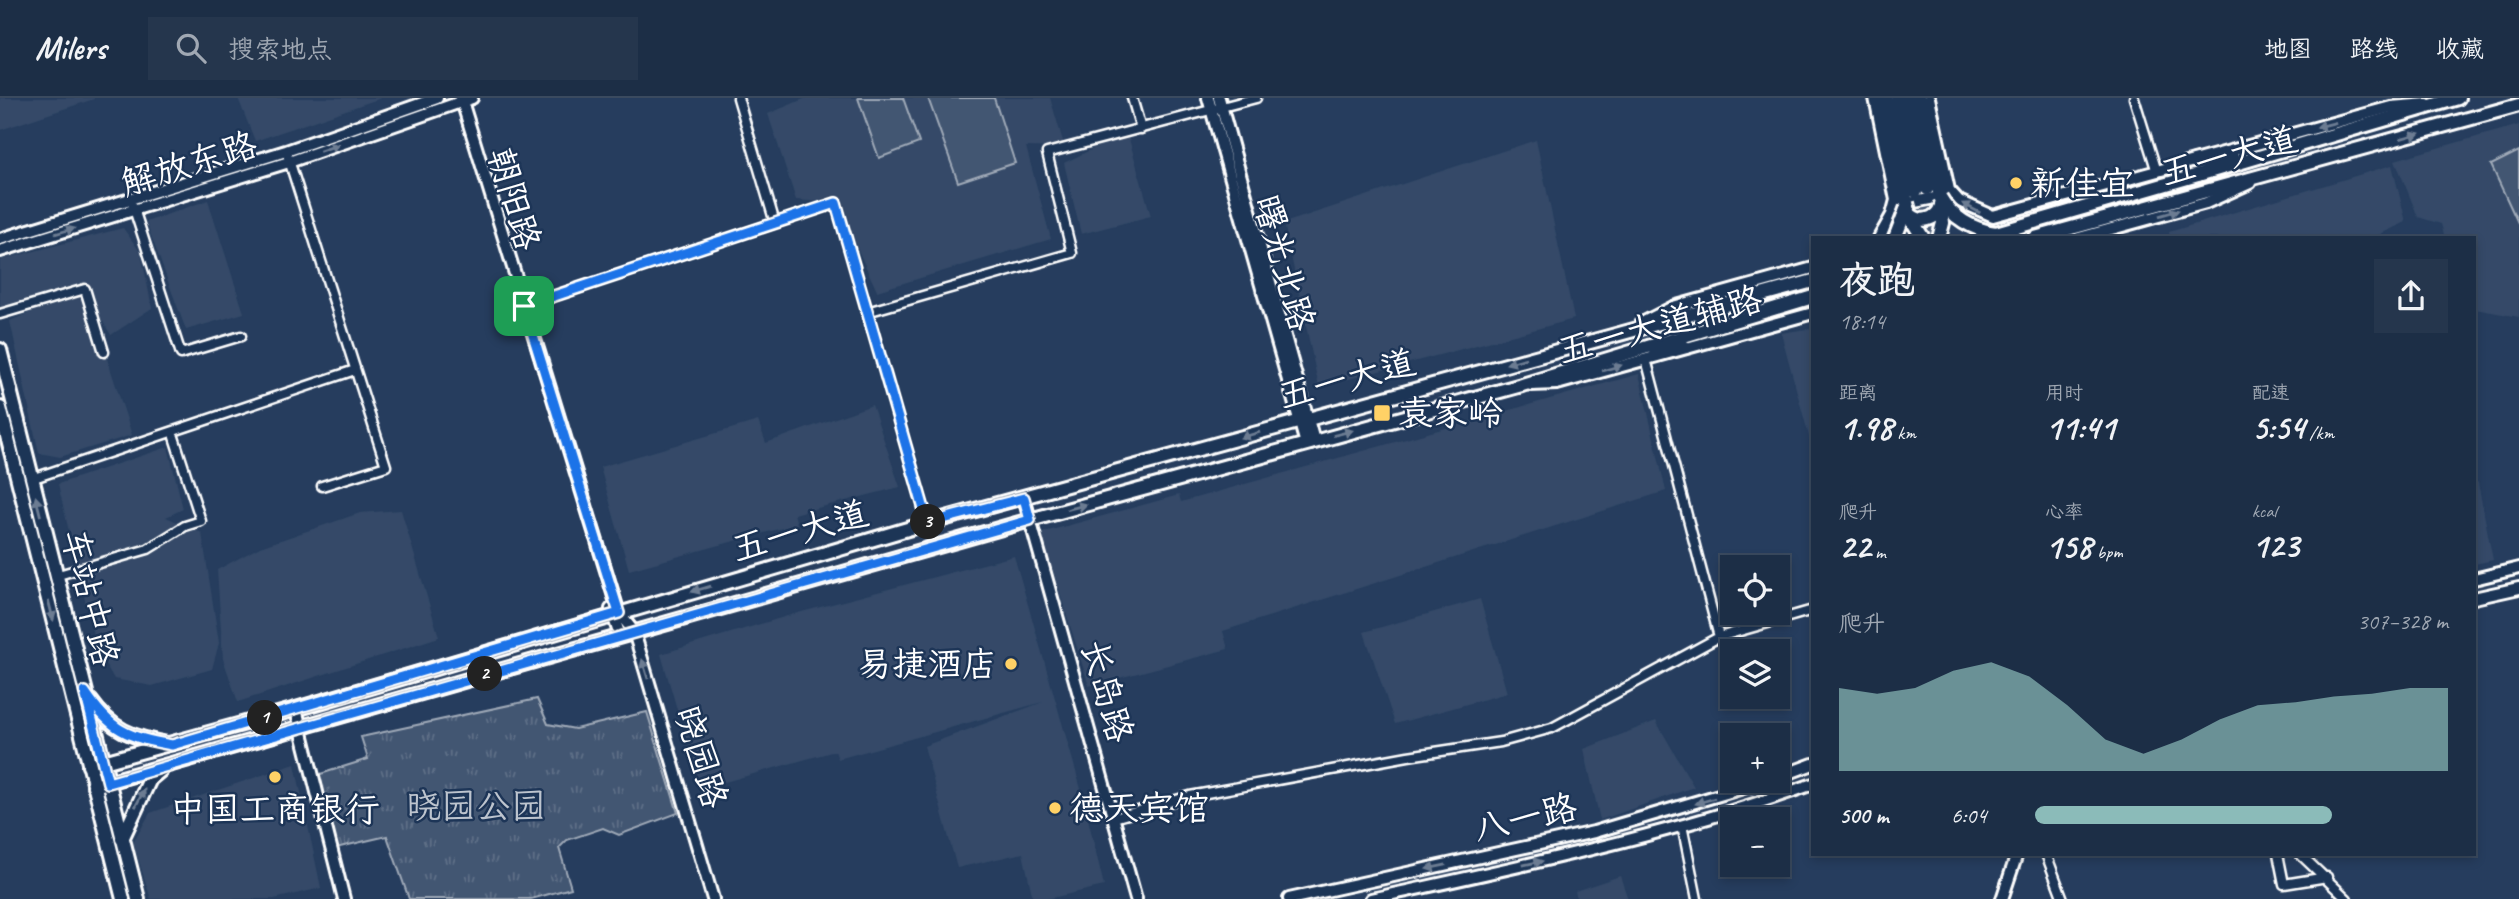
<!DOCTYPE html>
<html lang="zh">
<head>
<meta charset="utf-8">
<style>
  body { margin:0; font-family:Caveat,"LXGW WenKai TC",sans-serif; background:#25364d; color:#f1f3f6; height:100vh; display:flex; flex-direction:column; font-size:26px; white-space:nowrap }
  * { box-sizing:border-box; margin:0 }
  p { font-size:23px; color:#a0a8b3 }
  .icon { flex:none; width:38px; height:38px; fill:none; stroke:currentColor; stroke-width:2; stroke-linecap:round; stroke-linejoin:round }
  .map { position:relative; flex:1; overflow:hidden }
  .drawer { position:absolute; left:1811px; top:138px; width:665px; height:620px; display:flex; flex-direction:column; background:#1c2e46; border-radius:0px; box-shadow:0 4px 10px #0003,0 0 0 2px #3a4a5f }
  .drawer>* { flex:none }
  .controls { position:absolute; left:1720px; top:457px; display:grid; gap:14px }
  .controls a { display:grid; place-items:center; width:70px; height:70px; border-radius:0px; background:#1c2e46; box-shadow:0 4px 10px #0003,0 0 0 2px #3a4a5f; font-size:35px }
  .pin { position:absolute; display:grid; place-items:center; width:60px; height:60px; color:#fff; margin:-30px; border-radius:14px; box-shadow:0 4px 10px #0006 }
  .km { position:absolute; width:35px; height:35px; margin:-18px; border-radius:50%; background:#222; color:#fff; font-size:19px; line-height:35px; text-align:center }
  .round { display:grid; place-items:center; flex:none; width:74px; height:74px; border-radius:0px; background:#25364d }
  .summary { display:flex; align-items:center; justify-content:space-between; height:119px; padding:0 28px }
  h1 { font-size:38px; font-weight:600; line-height:52px }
  .figures { display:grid; grid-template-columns:repeat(3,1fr); gap:10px; height:119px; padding:7px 28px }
  .figures div { display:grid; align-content:center }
  .figures b { font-size:35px; font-weight:600 }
  .figures small { font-size:19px; font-weight:400 }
  .figures p { font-size:19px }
  .chart { height:196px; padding:14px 28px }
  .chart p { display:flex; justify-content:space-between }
  .chart svg { width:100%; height:126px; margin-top:7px; fill:#8bbbb9; opacity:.7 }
  ul { padding:0 28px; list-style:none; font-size:23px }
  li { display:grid; grid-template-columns:112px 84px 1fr; align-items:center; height:52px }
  li i { height:18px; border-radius:9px; background:#8bbbb9 }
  header { display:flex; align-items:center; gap:42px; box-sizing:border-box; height:98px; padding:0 35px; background:#1c2e46; border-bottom:2px solid #3a4a5f }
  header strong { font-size:33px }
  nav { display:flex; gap:38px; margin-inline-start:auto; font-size:24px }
  .search { width:490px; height:63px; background:#25364d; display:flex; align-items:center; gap:18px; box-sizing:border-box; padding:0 24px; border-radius:0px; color:#a0a8b3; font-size:26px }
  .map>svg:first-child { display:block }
</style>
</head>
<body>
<header>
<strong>Milers</strong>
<div class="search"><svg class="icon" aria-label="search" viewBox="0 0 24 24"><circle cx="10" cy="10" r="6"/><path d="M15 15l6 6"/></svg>搜索地点</div>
<nav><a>地图</a><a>路线</a><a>收藏</a></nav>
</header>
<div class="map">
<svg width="2519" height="801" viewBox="0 0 2519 801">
  <defs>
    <pattern id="park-tufts" width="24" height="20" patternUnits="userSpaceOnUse" patternTransform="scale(1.75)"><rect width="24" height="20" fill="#425672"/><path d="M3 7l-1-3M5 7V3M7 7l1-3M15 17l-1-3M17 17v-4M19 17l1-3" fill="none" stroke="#5e6f87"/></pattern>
  </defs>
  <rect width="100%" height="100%" fill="#263d5e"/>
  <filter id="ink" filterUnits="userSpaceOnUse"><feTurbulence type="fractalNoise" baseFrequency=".0143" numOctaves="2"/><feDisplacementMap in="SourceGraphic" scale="14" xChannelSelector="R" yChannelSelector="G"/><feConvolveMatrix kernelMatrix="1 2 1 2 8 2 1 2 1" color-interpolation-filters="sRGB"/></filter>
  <g filter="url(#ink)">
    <path fill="#344a68" d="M0,0H94V1L0,32Z
      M238,0H381L255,43Z
      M806,0H1050L1065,50L1026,49L1051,141L877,193L836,105L796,102L768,16Z
      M2519,27V219L2475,211L2474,140H2445L2441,126L2418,119L2395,62Z
      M1127,34L1151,118L1081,136L1064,65Z
      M1536,42L1574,221L1319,289L1284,125Z
      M2392,67L2406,124L2372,140H2170L2169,134Z
      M208,102L244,215L186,232L146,124Z
      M123,130L141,155L152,210L111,237L86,196L132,337L60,359L39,355L10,223L80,193L0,209V162Z
      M1813,230V353L1781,235Z
      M1639,276L1666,393L1223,533L1228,551L1089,588L1041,435L1179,397L1181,404Z
      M872,307L900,389L794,416L797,426L629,472L600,369L758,323L766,345Z
      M168,349L183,411L166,419L202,435L219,545L212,571L152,588L114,581L96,550L58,386Z
      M2475,382L2478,385L2493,462L2475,466Z
      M401,412L439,539L238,604L223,561L217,472L260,449L360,415Z
      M1014,458L1081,691L1104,788L1047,801H1033L1023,755L957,770L924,648L1043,604L838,661L835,653L700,691L661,556L794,516Z
      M1480,501L1507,595L1395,626L1364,534Z
      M1656,623L1694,689L1600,722L1584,651Z
      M295,666L321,790L274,801H151L133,745L150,715Z
      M1620,778L1628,801H1577L1575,793Z"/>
    <path fill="#425672" stroke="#a0aab8" stroke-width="2" d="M858,0H903L919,45L879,60Z
      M928,0H994L1015,65L958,84Z
      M2519,53V127L2491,67Z"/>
    <path fill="url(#park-tufts)" stroke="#a0aab8" stroke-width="2" d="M537,601L548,626L575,631L647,614L678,715L619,737L603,730L567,742L559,750L571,790L531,801H409L387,738L331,751L311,679L368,661L361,639Z"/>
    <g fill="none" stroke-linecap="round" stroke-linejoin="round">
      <path stroke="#475a76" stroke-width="12" stroke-dasharray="12 6" stroke-linecap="butt" d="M1927,92L1937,140
        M1916,94L1926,140"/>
      <g stroke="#fff" stroke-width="13">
        <path id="street" d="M738,0L775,125
          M1132,0L1141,31
          M2134,0L2157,74
          M288,59L386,368L322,388
          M133,108L181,256L241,238
          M524,208L836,105L928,425
          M867,214L1072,155L1047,55L1256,0
          M0,216L85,191L104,254
          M1646,261L1719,539
          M31,381L355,272
          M55,478L148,451L185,428L201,423L174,339
          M1114,720L1190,698L1408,658L1501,644L1552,630L1719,539L1813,512
          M1682,727L1697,801
          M2046,756L2063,801
          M2278,756L2284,786L2327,779
          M2300,756L2347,801"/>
      </g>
      <g stroke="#fff" stroke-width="16">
        <path id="secondary" d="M461,0L619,515L634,534L713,801
          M1208,0L1306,346
          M1219,0L1314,343
          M1875,0L1896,102L1892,117L1879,140
          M1929,0L1949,92L1959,103L1993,118L2391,9L2427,6
          M1899,107L1945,98
          M2079,140L2206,105L2250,85
          M0,141L286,53L437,0
          M0,153L289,64L472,0
          M1640,226L1673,209L1813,170
          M1531,287L1557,286L1813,215
          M1024,400L1136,801
          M2474,481L2519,470
          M2474,500L2519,490
          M611,511L620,538
          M296,611L344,801
          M1778,679L1813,666
          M1289,801L1594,734L1770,682
          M1371,801C1520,768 1669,738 1813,686
          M2002,801L2017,756"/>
      </g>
      <g stroke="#fff" stroke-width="18">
        <path id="primary" d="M1885,0L1907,105
          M1897,0L1916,94
          M1908,0L1927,91
          M1919,0L1940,99
          M2195,64L2234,61
          M2198,77L2458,0
          M1978,140L1996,135
          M2035,140L2519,7
          M1654,250L1685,249
          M0,252L138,801
          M0,310L123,801
          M90,602C111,632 133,640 168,646
          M89,668L296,611L928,425L1813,183
          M94,688L1030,422L1522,287L1813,199
          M122,741L150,681L162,671"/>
      </g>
      <use href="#street" stroke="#1d3557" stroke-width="8"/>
      <use href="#secondary" stroke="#1d3557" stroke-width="10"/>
      <use href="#primary" stroke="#1d3557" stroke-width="12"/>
      <g stroke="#fff" stroke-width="18" stroke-linecap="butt">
        <path id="primary-bridge" d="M1940,99C1951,119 1973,132 1996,135L2198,77
          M1907,105L1911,121L1923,140
          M1909,115C1919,126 1936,123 1941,108
          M1895,140L1907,109
          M1939,140L1943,125L1941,106"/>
      </g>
      <use href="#primary-bridge" stroke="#1d3557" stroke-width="12"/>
    </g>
    <defs><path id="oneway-solid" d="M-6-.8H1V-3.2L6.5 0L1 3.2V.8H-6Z" transform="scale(1.75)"/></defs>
    <g fill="#6c7c92">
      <use href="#oneway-solid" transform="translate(2326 27) rotate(165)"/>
      <use href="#oneway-solid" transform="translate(2410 38) rotate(-16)"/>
      <use href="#oneway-solid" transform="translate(329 50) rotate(-19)"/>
      <use href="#oneway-solid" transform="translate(1971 110) rotate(-152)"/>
      <use href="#oneway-solid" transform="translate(2169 115) rotate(-16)"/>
      <use href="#oneway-solid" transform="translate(65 133) rotate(-16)"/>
      <use href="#oneway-solid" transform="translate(1516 263) rotate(164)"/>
      <use href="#oneway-solid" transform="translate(1612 270) rotate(-16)"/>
      <use href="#oneway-solid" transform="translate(1343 335) rotate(-15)"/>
      <use href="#oneway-solid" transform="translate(1250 337) rotate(164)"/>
      <use href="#oneway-solid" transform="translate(38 408) rotate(-104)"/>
      <use href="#oneway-solid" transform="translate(1077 409) rotate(-15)"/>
      <use href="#oneway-solid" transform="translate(701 491) rotate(164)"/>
      <use href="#oneway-solid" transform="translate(51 513) rotate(76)"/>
      <use href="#oneway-solid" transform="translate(645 571) rotate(-107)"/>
      <use href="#oneway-solid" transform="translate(140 700) rotate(-62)"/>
      <use href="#oneway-solid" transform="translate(1705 703) rotate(164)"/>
      <use href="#oneway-solid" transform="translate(1533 765) rotate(-12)"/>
      <use href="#oneway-solid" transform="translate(1436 769) rotate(168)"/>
    </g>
  </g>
  <g fill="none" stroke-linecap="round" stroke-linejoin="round" filter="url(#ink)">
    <g stroke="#fff" stroke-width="14">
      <path id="route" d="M836,105L928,425L1024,400L1030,422L108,685L85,594C111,633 127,639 172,647L619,515L524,208Z"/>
    </g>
    <use href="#route" stroke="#1a73e8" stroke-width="9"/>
  </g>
  <g fill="#ffd166" stroke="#1d3557" stroke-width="2.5">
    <circle cx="2016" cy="85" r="7"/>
    <rect x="1373" y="306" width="18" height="18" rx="3.5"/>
    <circle cx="1011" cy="566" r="7"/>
    <circle cx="275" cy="679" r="7"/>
    <circle cx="1055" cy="710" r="7"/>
  </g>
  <g text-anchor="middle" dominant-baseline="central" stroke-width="5" stroke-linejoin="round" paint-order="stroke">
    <g font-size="35" fill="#fff" stroke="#1d3557">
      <text transform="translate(2229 58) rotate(-15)">五一大道</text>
      <text transform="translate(189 66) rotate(-17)">解放东路</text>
      <text transform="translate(514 101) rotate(73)">朝阳路</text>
      <text transform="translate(1284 165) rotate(74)">曙光北路</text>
      <text transform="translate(1660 227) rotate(-15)">五一大道辅路</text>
      <text transform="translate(1347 281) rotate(-15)">五一大道</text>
      <text transform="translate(800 433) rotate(-16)">五一大道</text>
      <text transform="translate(90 500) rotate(76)">车站中路</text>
      <text transform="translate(1107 593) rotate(74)">长岛路</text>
      <text transform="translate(701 659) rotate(73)">晓园路</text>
      <text transform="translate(1525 720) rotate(-13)">八一路</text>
    </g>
    <g font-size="35" fill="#fff" stroke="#1d3557" text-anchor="start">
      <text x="2030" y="85">新佳宜</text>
      <text x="1398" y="315">袁家岭</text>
      <text x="997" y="566" text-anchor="end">易捷酒店</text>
      <text x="1069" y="710">德天宾馆</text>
      <text x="275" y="711" text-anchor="middle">中国工商银行</text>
    </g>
    <g font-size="35" fill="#bdc4ce" stroke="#1d3557">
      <text x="476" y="708">晓园公园</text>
    </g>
  </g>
</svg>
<div class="controls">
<a><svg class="icon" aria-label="locate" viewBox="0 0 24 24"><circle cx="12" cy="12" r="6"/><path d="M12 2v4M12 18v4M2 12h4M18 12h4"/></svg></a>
<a><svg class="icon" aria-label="layers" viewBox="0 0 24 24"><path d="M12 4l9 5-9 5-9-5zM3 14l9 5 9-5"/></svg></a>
<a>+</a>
<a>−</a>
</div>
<div class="pin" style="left:524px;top:208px;background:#1e9e55"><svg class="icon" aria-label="arrive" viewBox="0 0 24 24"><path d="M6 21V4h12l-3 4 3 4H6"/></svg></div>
<b class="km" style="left:265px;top:620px">1</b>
<b class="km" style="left:485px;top:576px">2</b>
<b class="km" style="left:928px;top:424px">3</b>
<section class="drawer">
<div class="summary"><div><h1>夜跑</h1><p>18:14</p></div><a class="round"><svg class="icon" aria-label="share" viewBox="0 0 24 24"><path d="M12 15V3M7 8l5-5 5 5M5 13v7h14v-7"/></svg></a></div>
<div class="figures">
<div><p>距离</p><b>1.98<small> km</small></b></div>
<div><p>用时</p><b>11:41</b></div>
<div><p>配速</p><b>5:54<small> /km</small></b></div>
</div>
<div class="figures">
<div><p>爬升</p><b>22<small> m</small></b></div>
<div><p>心率</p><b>158<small> bpm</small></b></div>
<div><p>kcal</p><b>123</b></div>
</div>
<div class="chart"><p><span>爬升</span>307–328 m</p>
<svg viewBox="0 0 160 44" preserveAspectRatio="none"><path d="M0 44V15L10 17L20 15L30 9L40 6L50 11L60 21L70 33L80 38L90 33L100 26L110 21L120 20L130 18L140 17L150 15L160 15V44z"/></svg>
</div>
<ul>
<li><b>500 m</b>6:04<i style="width:72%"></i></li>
</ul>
</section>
</div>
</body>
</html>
